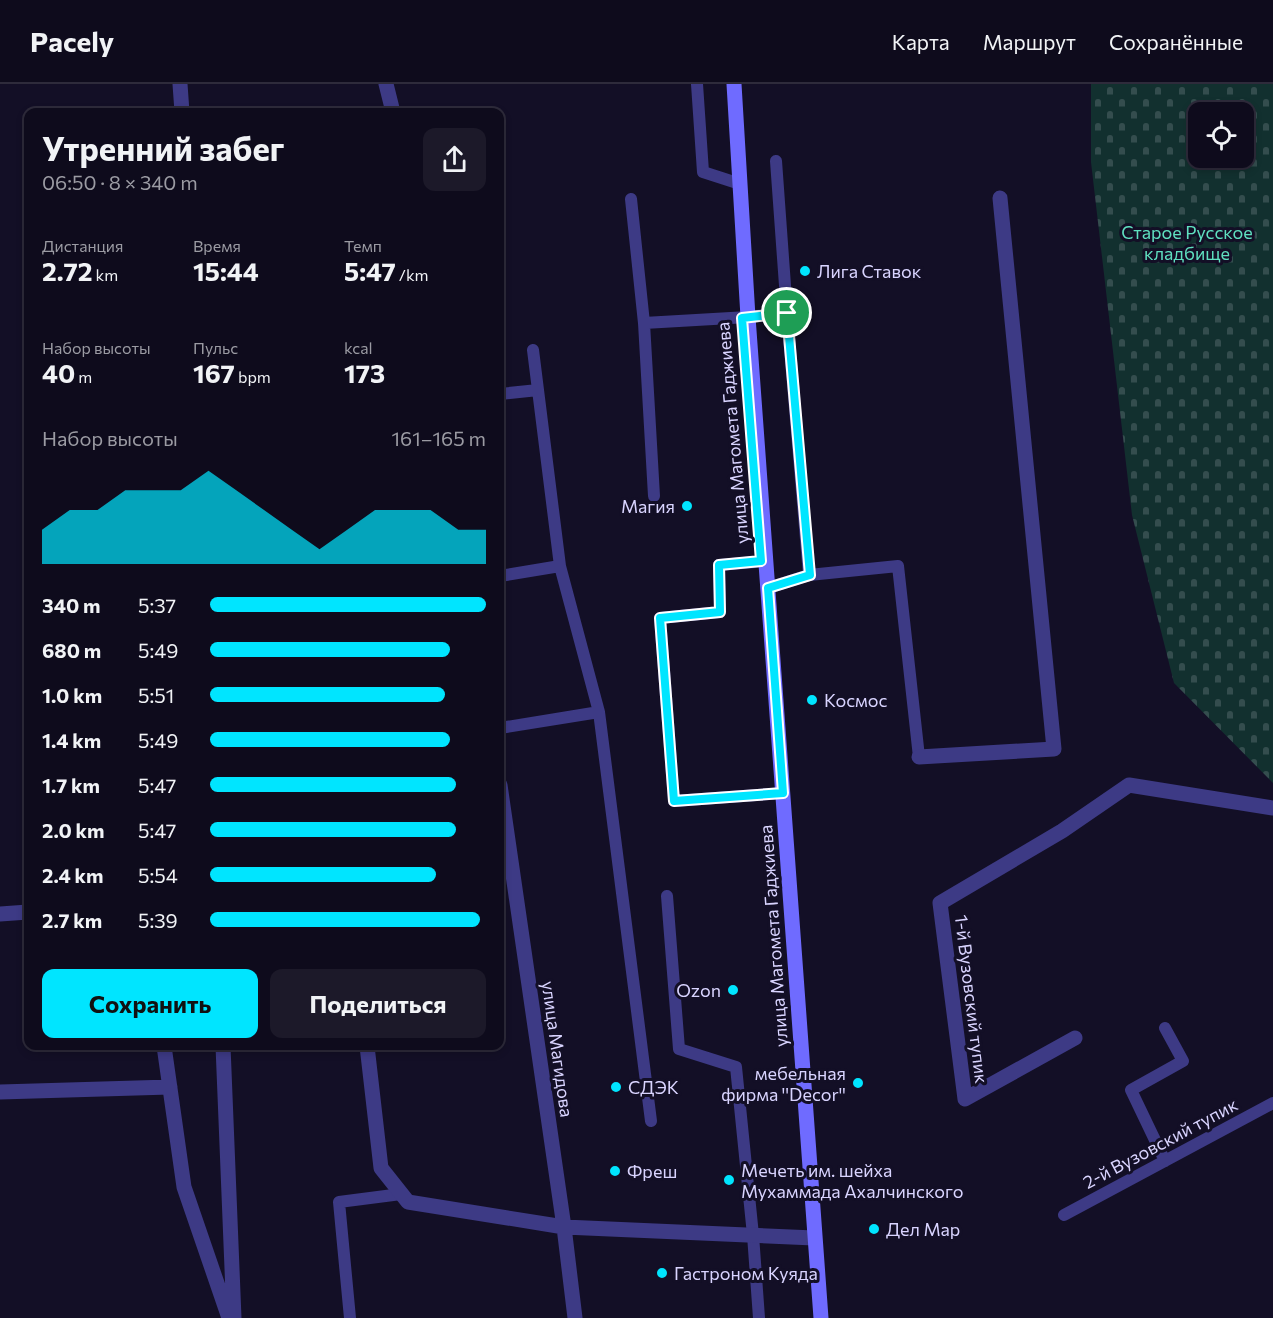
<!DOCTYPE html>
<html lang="ru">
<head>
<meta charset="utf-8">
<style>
  body { margin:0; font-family:Commissioner,sans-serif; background:#1c1929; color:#f1f3f6; height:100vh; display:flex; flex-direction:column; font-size:22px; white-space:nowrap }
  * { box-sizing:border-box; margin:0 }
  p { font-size:20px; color:#9b9ba3 }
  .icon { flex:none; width:33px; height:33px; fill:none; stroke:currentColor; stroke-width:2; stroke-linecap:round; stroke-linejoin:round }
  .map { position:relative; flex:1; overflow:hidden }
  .side { position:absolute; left:24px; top:24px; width:480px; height:942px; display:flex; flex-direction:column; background:#0e0b1c; border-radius:12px; box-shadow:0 3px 9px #0003,0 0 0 2px #2e2b3b }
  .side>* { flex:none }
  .fabs { position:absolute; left:1188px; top:18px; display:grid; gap:12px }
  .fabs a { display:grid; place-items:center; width:66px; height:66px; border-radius:12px; background:#0e0b1c; box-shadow:0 3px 9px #0003,0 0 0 2px #2e2b3b; font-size:30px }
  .pin { position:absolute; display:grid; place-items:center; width:51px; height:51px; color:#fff; margin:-26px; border:3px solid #fff; border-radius:50%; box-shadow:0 2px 6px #0007 }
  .round { display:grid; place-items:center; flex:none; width:63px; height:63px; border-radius:12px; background:#1c1929 }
  .head { display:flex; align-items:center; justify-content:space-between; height:102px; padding:0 18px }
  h1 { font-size:33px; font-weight:700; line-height:45px }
  .figures { display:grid; grid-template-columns:repeat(3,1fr); gap:9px; height:102px; padding:6px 18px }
  .figures div { display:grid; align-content:center }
  .figures b { font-size:26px; font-weight:700 }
  .figures small { font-size:16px; font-weight:400 }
  .figures p { font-size:16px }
  .chart { height:168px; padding:12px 18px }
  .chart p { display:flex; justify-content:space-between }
  .chart svg { width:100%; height:108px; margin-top:6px; fill:#00e5ff; opacity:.7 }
  .cta { display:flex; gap:12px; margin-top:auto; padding:12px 18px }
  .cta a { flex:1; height:69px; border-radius:12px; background:#00e5ff; color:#111; font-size:24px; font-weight:700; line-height:69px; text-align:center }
  .cta a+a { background:#1c1929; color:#f1f3f6 }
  ul { padding:0 18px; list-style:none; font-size:20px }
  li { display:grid; grid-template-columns:96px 72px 1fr; align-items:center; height:45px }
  li i { height:15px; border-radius:8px; background:#00e5ff }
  header { display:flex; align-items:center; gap:36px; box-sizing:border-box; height:84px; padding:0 30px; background:#0e0b1c; border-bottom:2px solid #2e2b3b }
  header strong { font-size:28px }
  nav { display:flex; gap:33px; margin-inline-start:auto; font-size:21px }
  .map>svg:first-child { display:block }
</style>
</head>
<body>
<header>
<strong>Pacely</strong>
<nav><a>Карта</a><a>Маршрут</a><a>Сохранённые</a></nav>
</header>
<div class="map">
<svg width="1273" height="1234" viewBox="0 0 1273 1234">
  <defs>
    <pattern id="cemetery-stones" width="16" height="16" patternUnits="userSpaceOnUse" patternTransform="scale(1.5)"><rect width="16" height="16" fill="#12302f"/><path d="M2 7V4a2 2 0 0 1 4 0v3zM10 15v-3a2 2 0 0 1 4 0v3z" fill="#344d4e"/></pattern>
  </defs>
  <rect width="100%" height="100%" fill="#130f26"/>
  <path fill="url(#cemetery-stones)" fill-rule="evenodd" d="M1091,0H1273V699L1174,599L1132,431L1091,78ZM1198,28H1244V74H1198Z"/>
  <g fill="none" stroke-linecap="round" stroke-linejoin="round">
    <path stroke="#3d3a85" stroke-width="12" d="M697,0L703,88L734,98
      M776,77L787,229L809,491
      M631,115L644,239
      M500,310L538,306L533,266
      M654,412L644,239L748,233L787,229
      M766,477L719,481L720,528L660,534L674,717L783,709
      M560,482L599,628
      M500,492L560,482L538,306
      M768,504L809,491L898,482L919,673
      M500,644L599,628L651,1037
      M667,812L679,965L736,983L753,1151L759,1234
      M1165,1077L1131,1006L1183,977L1165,944
      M1064,1131L1273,1019
      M350,1234L339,1118L401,1110"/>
    <path stroke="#3d3a85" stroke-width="15" d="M180,0L182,28
      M386,0L393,28
      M919,673L1054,665L1000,114
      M500,701L564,1143L575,1234
      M0,830L28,828
      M1075,954L965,1015L940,819L1062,747L1129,701L1273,724
      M164,962L184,1103L229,1234
      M223,962L234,1234
      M367,962L381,1084L408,1118L564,1143L814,1154
      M0,1008L170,1003"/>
    <path stroke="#6f6bff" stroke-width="15" d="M734,0L748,233L821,1234"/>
  </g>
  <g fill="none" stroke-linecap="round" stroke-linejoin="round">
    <g stroke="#fff" stroke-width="12">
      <path id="route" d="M787,229L810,491L768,504L783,709L674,717L660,534L720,528L719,481L761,477L742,234Z"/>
    </g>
    <use href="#route" stroke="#00e5ff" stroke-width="8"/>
  </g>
  <g fill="#00e5ff" stroke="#130f26" stroke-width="2">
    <circle cx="805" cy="187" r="6"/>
    <circle cx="687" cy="422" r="6"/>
    <circle cx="812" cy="616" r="6"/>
    <circle cx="733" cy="906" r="6"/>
    <circle cx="858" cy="999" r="6"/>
    <circle cx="616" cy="1003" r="6"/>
    <circle cx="615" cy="1087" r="6"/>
    <circle cx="729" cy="1096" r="6"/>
    <circle cx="874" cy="1145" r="6"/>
    <circle cx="662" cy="1189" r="6"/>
  </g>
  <g text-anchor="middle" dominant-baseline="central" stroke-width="6" stroke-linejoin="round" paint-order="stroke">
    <g font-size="18" fill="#5fe0c0" stroke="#130f26">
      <text x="1187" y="148">Старое Русское<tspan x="1187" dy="21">кладбище</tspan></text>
    </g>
    <g font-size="18" fill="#d9d4ff" stroke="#130f26" text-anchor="start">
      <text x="817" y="187">Лига Ставок</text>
      <text x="675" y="422" text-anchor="end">Магия</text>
      <text x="824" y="616">Космос</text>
      <text x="721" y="906" text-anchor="end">Ozon</text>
      <text x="846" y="989" text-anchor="end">мебельная<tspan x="846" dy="21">фирма ''Decor''</tspan></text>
      <text x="628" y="1003">СДЭК</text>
      <text x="741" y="1086">Мечеть им. шейха<tspan x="741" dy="21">Мухаммада Ахалчинского</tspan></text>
      <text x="627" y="1087">Фреш</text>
      <text x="886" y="1145">Дел Мар</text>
      <text x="674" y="1189">Гастроном Куяда</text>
    </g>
    <g font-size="18" fill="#d9d4ff" stroke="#130f26">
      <text transform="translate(732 349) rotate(-95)">улица Магомета Гаджиева</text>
      <text transform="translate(773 852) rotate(-94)">улица Магомета Гаджиева</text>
      <text transform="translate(972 915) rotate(83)">1-й Вузовский тупик</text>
      <text transform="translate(558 965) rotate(82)">улица Магидова</text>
      <text transform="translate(1160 1059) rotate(-28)">2-й Вузовский тупик</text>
    </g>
  </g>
</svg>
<div class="fabs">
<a><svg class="icon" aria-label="locate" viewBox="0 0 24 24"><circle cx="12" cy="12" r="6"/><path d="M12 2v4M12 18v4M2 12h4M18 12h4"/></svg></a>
</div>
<div class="pin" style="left:787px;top:229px;background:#1e9e55"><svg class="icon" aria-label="arrive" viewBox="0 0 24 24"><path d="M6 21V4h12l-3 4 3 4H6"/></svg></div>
<section class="side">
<div class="head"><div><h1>Утренний забег</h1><p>06:50 · 8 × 340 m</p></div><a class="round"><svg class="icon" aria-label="share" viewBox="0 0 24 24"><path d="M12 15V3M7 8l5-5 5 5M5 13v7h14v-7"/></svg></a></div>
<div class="figures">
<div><p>Дистанция</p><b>2.72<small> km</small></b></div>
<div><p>Время</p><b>15:44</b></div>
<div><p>Темп</p><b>5:47<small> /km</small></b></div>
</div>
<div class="figures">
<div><p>Набор высоты</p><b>40<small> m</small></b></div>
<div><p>Пульс</p><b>167<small> bpm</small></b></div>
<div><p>kcal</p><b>173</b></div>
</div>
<div class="chart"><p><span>Набор высоты</span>161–165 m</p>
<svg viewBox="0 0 160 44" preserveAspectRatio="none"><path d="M0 44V30L10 22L20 22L30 14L40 14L50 14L60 6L70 14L80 22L90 30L100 38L110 30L120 22L130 22L140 22L150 30L160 30V44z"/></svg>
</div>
<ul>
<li><b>340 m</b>5:37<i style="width:100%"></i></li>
<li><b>680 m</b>5:49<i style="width:87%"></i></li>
<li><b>1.0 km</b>5:51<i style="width:85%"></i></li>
<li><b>1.4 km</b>5:49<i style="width:87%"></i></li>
<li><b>1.7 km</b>5:47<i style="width:89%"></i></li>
<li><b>2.0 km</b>5:47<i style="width:89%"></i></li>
<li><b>2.4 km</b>5:54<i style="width:82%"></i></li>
<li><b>2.7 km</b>5:39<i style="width:98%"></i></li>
</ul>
<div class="cta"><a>Сохранить</a><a>Поделиться</a></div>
</section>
</div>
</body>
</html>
